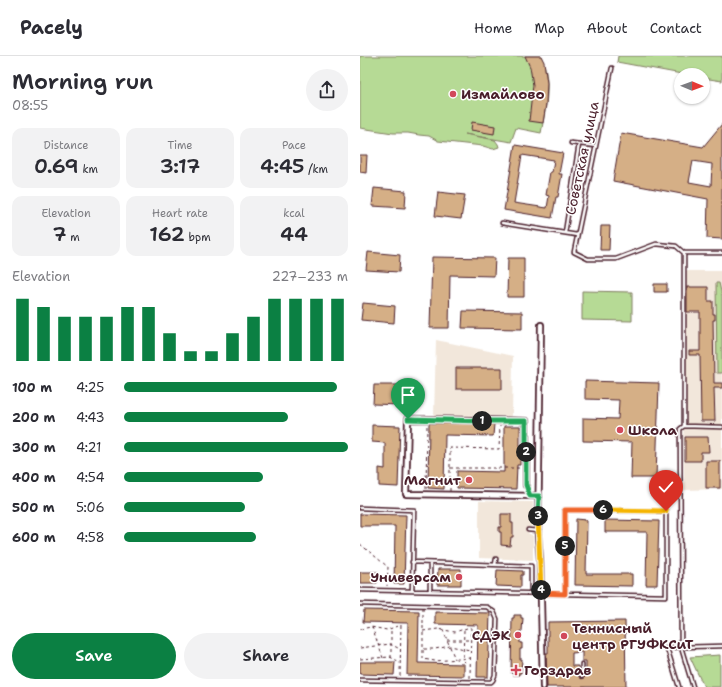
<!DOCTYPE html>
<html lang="en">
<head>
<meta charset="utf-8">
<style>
  body { margin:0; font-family:"Shantell Sans",sans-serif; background:#f2f2f3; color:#2b2b33; height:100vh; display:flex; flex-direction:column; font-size:15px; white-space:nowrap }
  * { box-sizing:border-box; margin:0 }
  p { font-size:13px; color:#7c7c81 }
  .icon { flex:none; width:22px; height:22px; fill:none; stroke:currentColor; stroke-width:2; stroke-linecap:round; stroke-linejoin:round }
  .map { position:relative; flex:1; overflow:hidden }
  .details { display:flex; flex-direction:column; background:#fff; width:360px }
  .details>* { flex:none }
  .needle { width:26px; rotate:91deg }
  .tools { position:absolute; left:314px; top:12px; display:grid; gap:8px }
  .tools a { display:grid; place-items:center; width:36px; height:36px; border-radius:50%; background:#fff; box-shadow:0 1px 3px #0004; font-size:20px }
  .pin { position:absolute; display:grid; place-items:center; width:34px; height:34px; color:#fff; margin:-41px -17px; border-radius:50% 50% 50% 0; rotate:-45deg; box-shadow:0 0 4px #0007 }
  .pin .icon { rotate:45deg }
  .km { position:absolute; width:20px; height:20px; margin:-10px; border-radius:50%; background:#222; color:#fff; font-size:11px; line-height:20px; text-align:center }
  .round { display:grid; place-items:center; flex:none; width:42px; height:42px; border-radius:21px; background:#f2f2f3 }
  .head { display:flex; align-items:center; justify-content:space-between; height:68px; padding:0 12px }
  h1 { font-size:22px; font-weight:600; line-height:30px }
  .figures { display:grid; grid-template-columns:repeat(3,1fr); gap:6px; height:68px; padding:4px 12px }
  .figures div { display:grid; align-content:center; border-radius:10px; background:#f2f2f3; text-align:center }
  .figures b { font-size:20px; font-weight:600 }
  .figures small { font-size:11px; font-weight:400 }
  .figures p { font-size:11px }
  .chart { height:112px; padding:8px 12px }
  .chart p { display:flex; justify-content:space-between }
  .chart svg { width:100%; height:72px; margin-top:4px; stroke:#0b8043; stroke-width:6 }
  .action { display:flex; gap:8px; margin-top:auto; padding:8px 12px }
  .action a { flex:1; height:46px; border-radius:24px; background:#0b8043; color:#fff; font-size:16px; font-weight:600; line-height:46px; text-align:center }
  .action a+a { background:#f2f2f3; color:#2b2b33 }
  ul { padding:0 12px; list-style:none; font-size:13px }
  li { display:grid; grid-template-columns:64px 48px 1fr; align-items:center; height:30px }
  li i { height:10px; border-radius:5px; background:#0b8043 }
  header { display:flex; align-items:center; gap:24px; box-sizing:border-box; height:56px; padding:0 20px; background:#fff; border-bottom:1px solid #e1e1e2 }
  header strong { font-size:19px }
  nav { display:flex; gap:22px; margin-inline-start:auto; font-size:14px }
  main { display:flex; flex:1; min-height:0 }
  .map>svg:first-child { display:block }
</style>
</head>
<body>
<header>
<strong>Pacely</strong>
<nav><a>Home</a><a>Map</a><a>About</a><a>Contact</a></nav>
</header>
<main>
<section class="details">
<div class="head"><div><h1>Morning run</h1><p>08:55</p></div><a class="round"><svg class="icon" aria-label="share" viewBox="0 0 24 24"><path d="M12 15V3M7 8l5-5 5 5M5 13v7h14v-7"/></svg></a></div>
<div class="figures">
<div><p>Distance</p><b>0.69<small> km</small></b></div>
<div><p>Time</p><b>3:17</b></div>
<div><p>Pace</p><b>4:45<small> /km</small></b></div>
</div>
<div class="figures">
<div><p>Elevation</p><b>7<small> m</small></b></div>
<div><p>Heart rate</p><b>162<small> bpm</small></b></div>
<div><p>kcal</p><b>44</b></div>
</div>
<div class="chart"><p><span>Elevation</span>227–233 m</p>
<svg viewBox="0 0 160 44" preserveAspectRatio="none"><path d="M5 44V6M15 44V11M25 44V17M35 44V17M45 44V17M55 44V11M65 44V11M75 44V27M85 44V38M95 44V38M105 44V27M115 44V17M125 44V6M135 44V6M145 44V6M155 44V6"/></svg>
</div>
<ul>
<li><b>100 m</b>4:25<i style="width:95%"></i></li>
<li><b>200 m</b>4:43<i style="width:73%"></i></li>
<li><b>300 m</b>4:21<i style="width:100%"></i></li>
<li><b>400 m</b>4:54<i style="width:62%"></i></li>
<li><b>500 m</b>5:06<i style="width:54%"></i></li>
<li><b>600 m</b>4:58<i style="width:59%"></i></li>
</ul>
<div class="action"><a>Save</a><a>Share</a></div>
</section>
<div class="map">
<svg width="362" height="631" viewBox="0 0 362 631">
  <rect width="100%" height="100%" fill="#fff"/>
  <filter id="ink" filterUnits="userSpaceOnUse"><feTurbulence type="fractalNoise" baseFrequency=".025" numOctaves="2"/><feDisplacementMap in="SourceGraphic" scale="8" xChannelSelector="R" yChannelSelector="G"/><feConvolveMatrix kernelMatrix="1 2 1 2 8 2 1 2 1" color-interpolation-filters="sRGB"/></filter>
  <g filter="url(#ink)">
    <path fill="#f2e7db" d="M322,215H362V433L324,434Z
      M76,284L153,300L152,360H74Z
      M119,445L173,446L174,469L168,472V477L173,480V504L119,502Z"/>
    <path fill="#b6da95" stroke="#807c60" d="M0,0H181C192,24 186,52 181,77L156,72L151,86L105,78L135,84L138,88L139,91L133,93L123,90L78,85L69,80L59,79L48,77H33L0,72Z
      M258,0H362V25L343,22V19H327L257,6Z
      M356,227H359L362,240V317H357Z
      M222,235L272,236V265L222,264Z
      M360,599V631H344L330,601Z"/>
    <path fill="#d5af86" stroke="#4a1f2b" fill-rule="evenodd" d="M165,0H181L184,6L187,27L186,48L183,67L169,65L173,29L170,11Z
      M112,66L135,70L134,78L111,74Z
      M362,68V183L347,182L348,143L253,125L261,77L343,91ZM333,105L352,108L351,130L329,126Z
      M155,89L203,97L199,118H202L198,141H196L192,162L144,154ZM162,99L194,104L192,116H190L186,139L189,140L187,152L154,147Z
      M0,99H7L6,117L0,116Z
      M14,132L46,135L45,152L12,150Z
      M78,136L105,139L101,163L75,160Z
      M241,170H250L249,194H240Z
      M8,196L40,199L39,216L6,214Z
      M72,201L135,202L134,220L90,219L89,272H70Z
      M148,202H164V241H147Z
      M294,228H307V236H294Z
      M327,231H348V245H353V258H355V264H353L354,327H362V332H354L355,365H341L340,299H329V295H340V256H327Z
      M3,247L35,250L34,267L1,264Z
      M103,255L162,256V273L102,272Z
      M96,312H142V333H96Z
      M225,325L299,327L296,422H271L272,386L223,385V362L258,363L259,344L225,343Z
      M14,329H41V349L13,348Z
      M69,367L134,368L133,380L85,379L84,433L68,432Z
      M12,369L40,370L38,431L19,430V412L25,413V387L12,386Z
      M144,370H160V409H157L156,433L97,432V415L144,416Z
      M325,381H348L349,396H341V405H325Z
      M346,405H360V432H346Z
      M0,458L46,459L44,528H34L35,470H0Z
      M141,458H151V467H153V481H151L150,490L141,489V476H139V471H141Z
      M216,463L227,464L226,518H272V530L215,529Z
      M245,464L299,465L297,529H286L287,476H245Z
      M78,513H101V529H77Z
      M137,514L163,515V519H161V531L136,530Z
      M0,516H18L17,527H0Z
      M4,554L59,555L58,607L104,608V620L47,619L48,567L3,566Z
      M75,556L130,557L128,621H117L118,569L75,568Z
      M154,559H161V562H163L162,575H160V587H162V593H160V603H162L161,617H159V619H153V617H151L152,562H154Z
      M265,565L266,631H187L186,597H188V566ZM222,596V605H226V620L222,623L218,620V610H212V597Z
      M0,606H35L34,619L0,618Z"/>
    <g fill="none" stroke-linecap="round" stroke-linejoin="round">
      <g stroke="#4a1f2b" stroke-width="5.5">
        <path id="service" d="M252,12L214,196L228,203H256L296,188L316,190L324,197
          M211,87L236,90
          M142,167L217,179
          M205,177L219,88
          M362,197H324V370L362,371
          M0,452L54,454L52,535
          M168,474L178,475
          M52,506L171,510V537
          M135,509L136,503
          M0,534L306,540V455L205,454V538
          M70,535V507
          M0,548L127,551L134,556L137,563L135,619L133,624L131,626L0,624
          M222,608V620
          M319,631L307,592L321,591L320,373L324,370
          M333,631L321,591L362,590"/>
      </g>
      <g stroke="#4a1f2b" stroke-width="8">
        <path id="minor" d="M181,269L178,480L180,503L183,631
          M166,429V365L48,363L46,438L179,440"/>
      </g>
      <path stroke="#4a1f2b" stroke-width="1" stroke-dasharray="3 3" stroke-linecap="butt" d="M90,412H161
        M66,433L67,368
        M90,435V392L139,393L140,370
        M0,488L28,511L27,530
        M63,552V603L75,605L110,602
        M12,571L23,602
        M0,573L11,571L27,574L40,569
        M83,574L95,603
        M104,574L103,604L105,606L109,607
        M63,575L78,573L95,576L110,571
        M87,584H110
        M0,592L30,588L40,593
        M64,593H75L90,590L110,594
        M31,602V573
        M0,603L30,601L40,606
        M40,620L41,567
        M110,622L111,569"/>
      <use href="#service" stroke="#fff" stroke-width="2.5"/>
      <use href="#minor" stroke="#fff" stroke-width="4.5"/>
    </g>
  </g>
  <g fill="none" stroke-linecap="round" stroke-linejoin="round" filter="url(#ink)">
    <g stroke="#fff" stroke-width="8">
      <path id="split-1" d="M48,363L122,365"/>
    </g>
    <g stroke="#fff" stroke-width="8">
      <path id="split-2" d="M122,365H166V396"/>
    </g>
    <g stroke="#fff" stroke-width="8">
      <path id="split-3" d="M166,396V429L170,440H179L178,460"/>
    </g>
    <g stroke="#fff" stroke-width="8">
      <path id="split-4" d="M178,460L181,534"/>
    </g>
    <g stroke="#fff" stroke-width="8">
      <path id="split-5" d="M181,534V537L205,538V490"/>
    </g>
    <g stroke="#fff" stroke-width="8">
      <path id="split-6" d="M205,490V454H243"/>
    </g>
    <g stroke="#fff" stroke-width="8">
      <path id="split-7" d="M243,454L306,455"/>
    </g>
    <use href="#split-1" stroke="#22a559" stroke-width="5"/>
    <use href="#split-2" stroke="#22a559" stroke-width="5"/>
    <use href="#split-3" stroke="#22a559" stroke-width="5"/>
    <use href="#split-4" stroke="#f5b400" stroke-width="5"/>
    <use href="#split-5" stroke="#f0652b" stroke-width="5"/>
    <use href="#split-6" stroke="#f0652b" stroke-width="5"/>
    <use href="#split-7" stroke="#f5b400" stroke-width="5"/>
  </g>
  <g fill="#d1495b" stroke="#fff" stroke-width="1.5">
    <circle cx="93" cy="38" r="4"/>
    <circle cx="260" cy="374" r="4"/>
    <circle cx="109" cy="424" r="4"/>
    <circle cx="99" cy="521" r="4"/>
    <circle cx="158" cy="579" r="4"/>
    <circle cx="204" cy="580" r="4"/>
    <path d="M154 608h4v4h4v4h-4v4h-4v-4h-4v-4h4z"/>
  </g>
  <g text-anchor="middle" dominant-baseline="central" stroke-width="3" stroke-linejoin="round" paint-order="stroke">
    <g font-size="14" font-weight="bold" fill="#4a1f2b" stroke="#fff" text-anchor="start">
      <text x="101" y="38">Измайлово</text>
      <text x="268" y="374">Школа</text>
      <text x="101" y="424" text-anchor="end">Магнит</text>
      <text x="91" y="521" text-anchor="end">Универсам</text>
      <text x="212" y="572">Теннисный<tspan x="212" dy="16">центр РГУФКСиТ</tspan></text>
      <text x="150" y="579" text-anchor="end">СДЭК</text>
      <text x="164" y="614">Горздрав</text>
    </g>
    <g font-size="14" fill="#4a1f2b" stroke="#fff">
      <text transform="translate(222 102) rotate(-78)">Советская улица</text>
    </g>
  </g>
</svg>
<div class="tools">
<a><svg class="needle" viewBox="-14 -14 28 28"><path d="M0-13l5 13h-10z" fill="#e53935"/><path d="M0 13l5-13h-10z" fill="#7c7c81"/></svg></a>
</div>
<div class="pin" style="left:48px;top:363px;background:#1e9e55"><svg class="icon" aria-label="arrive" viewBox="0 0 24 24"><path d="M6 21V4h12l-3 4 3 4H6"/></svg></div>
<div class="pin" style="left:306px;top:455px;background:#d93025"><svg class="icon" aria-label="check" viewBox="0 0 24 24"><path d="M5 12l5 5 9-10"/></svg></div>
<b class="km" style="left:122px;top:365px">1</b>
<b class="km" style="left:166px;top:396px">2</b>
<b class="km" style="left:178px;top:460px">3</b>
<b class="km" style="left:181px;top:534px">4</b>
<b class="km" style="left:205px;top:490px">5</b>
<b class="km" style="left:243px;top:454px">6</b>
</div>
</main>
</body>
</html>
